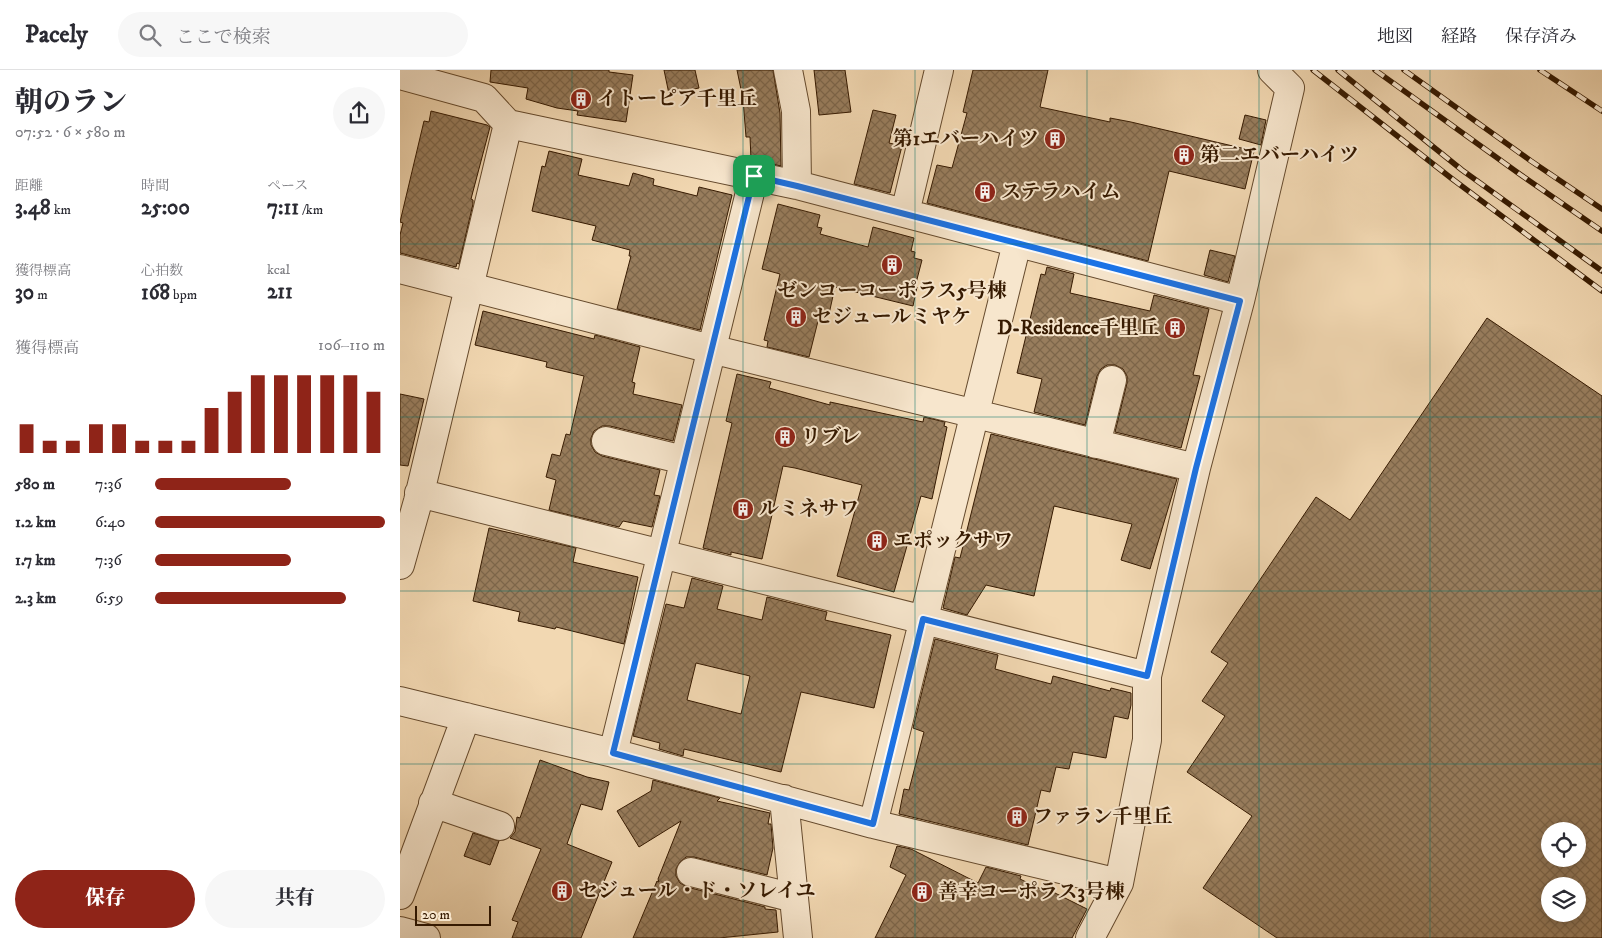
<!DOCTYPE html>
<html lang="ja">
<head>
<meta charset="utf-8">
<style>
  body { margin:0; font-family:"IM FELL DW Pica","Noto Serif JP",serif; background:#f7f7f7; color:#2b2b33; height:100vh; display:flex; flex-direction:column; font-size:19px; white-space:nowrap }
  * { box-sizing:border-box; margin:0 }
  p { font-size:16px; color:#7c7c81 }
  .icon { flex:none; width:28px; height:28px; fill:none; stroke:currentColor; stroke-width:2; stroke-linecap:round; stroke-linejoin:round }
  .map { position:relative; flex:1; overflow:hidden }
  .side { display:flex; flex-direction:column; background:#fff; width:400px }
  .side>* { flex:none }
  .controls { position:absolute; left:1141px; top:752px; display:grid; gap:10px }
  .controls a { display:grid; place-items:center; width:45px; height:45px; border-radius:50%; background:#fff; box-shadow:0 2px 12px #0003; font-size:25px }
  .scale { position:absolute; left:15px; bottom:12px; width:76px; box-sizing:border-box; padding-left:5px; border:2px solid #361a01; border-top:0; font-size:14px; line-height:18px; white-space:nowrap; color:#361a01; -webkit-text-stroke:4px #f7e6cd; paint-order:stroke }
  .pin { position:absolute; display:grid; place-items:center; width:42px; height:42px; color:#fff; margin:-21px; border-radius:10px; box-shadow:0 2px 8px #0006 }
  .round { display:grid; place-items:center; flex:none; width:52px; height:52px; border-radius:26px; background:#f7f7f7 }
  .head { display:flex; align-items:center; justify-content:space-between; height:85px; padding:0 15px }
  h1 { font-size:28px; font-weight:800; line-height:38px }
  .stats { display:grid; grid-template-columns:repeat(3,1fr); gap:8px; height:85px; padding:5px 15px }
  .stats div { display:grid; align-content:center }
  .stats b { font-size:21px; font-weight:800 }
  .stats small { font-size:14px; font-weight:400 }
  .stats p { font-size:14px }
  .chart { height:140px; padding:10px 15px }
  .chart p { display:flex; justify-content:space-between }
  .chart svg { width:100%; height:90px; margin-top:5px; stroke:#8f2418; stroke-width:6 }
  .button { display:flex; gap:10px; margin-top:auto; padding:10px 15px }
  .button a { flex:1; height:58px; border-radius:30px; background:#8f2418; color:#fff; font-size:20px; font-weight:800; line-height:58px; text-align:center }
  .button a+a { background:#f7f7f7; color:#2b2b33 }
  ul { padding:0 15px; list-style:none; font-size:16px }
  li { display:grid; grid-template-columns:80px 60px 1fr; align-items:center; height:38px }
  li i { height:12px; border-radius:6px; background:#8f2418 }
  header { display:flex; align-items:center; gap:30px; box-sizing:border-box; height:70px; padding:0 25px; background:#fff; border-bottom:1px solid #e1e1e2 }
  header strong { font-size:24px }
  nav { display:flex; gap:28px; margin-inline-start:auto; font-size:18px }
  .search { width:350px; height:45px; background:#f7f7f7; display:flex; align-items:center; gap:12px; box-sizing:border-box; padding:0 18px; border-radius:28px; color:#7c7c81; font-size:19px }
  main { display:flex; flex:1; min-height:0 }
  .map>svg:first-child { display:block }
</style>
</head>
<body>
<header>
<strong>Pacely</strong>
<div class="search"><svg class="icon" aria-label="search" viewBox="0 0 24 24"><circle cx="10" cy="10" r="6"/><path d="M15 15l6 6"/></svg>ここで検索</div>
<nav><a>地図</a><a>経路</a><a>保存済み</a></nav>
</header>
<main>
<section class="side">
<div class="head"><div><h1>朝のラン</h1><p>07:52 · 6 × 580 m</p></div><a class="round"><svg class="icon" aria-label="share" viewBox="0 0 24 24"><path d="M12 15V3M7 8l5-5 5 5M5 13v7h14v-7"/></svg></a></div>
<div class="stats">
<div><p>距離</p><b>3.48<small> km</small></b></div>
<div><p>時間</p><b>25:00</b></div>
<div><p>ペース</p><b>7:11<small> /km</small></b></div>
</div>
<div class="stats">
<div><p>獲得標高</p><b>30<small> m</small></b></div>
<div><p>心拍数</p><b>168<small> bpm</small></b></div>
<div><p>kcal</p><b>211</b></div>
</div>
<div class="chart"><p><span>獲得標高</span>106–110 m</p>
<svg viewBox="0 0 160 44" preserveAspectRatio="none"><path d="M5 44V30M15 44V38M25 44V38M35 44V30M45 44V30M55 44V38M65 44V38M75 44V38M85 44V22M95 44V14M105 44V6M115 44V6M125 44V6M135 44V6M145 44V6M155 44V14"/></svg>
</div>
<ul>
<li><b>580 m</b>7:36<i style="width:59%"></i></li>
<li><b>1.2 km</b>6:40<i style="width:100%"></i></li>
<li><b>1.7 km</b>7:36<i style="width:59%"></i></li>
<li><b>2.3 km</b>6:59<i style="width:83%"></i></li>
</ul>
<div class="button"><a>保存</a><a>共有</a></div>
</section>
<div class="map">
<svg width="1202" height="868" viewBox="0 0 1202 868">
  <defs>
    <pattern id="building-cross-hatch" width="8" height="8" patternUnits="userSpaceOnUse" patternTransform="scale(1.25)"><rect width="8" height="8" fill="#987d5d"/><path d="M0 0l8 8M0 8l8-8" fill="none" stroke="#7d664a"/></pattern>
  </defs>
  <rect width="100%" height="100%" fill="#f2d8b2"/>
  <filter id="stains"><feTurbulence type="fractalNoise" baseFrequency=".004" numOctaves="4"/><feColorMatrix values="0 0 0 0 .2 0 0 0 0 .09 0 0 0 0 .02 0 0 0 .5 -.17"/></filter>
  <radialGradient id="worn" r=".72"><stop offset=".6" stop-color="#630" stop-opacity="0"/><stop offset="1" stop-color="#630" stop-opacity=".3"/></radialGradient>
  <path fill="url(#building-cross-hatch)" stroke="#361a01" fill-rule="evenodd" d="M91,0H209V2L233,5L226,52L177,45L178,41L157,38L126,29L128,18L90,12Z
    M264,0H295L299,18L269,24Z
    M337,0H373L380,43L381,96L351,89L350,67H346L343,29Z
    M414,0H445L451,42L419,45Z
    M573,0H648L640,37L710,52V48L731,52L854,81L845,119L769,101L748,191L527,133L537,95L552,98L567,43L563,42Z
    M473,40L496,45L489,73L502,76L490,123L454,114Z
    M31,41L87,55L90,57L71,129L73,130V134L59,194L57,193L56,197L0,183V165L3,153L0,152L24,51L29,52Z
    M845,45L866,50L861,75L839,69Z
    M149,81L182,89L178,105L229,116L233,103L254,109L253,115L297,126L299,117L332,125L300,260L217,239L231,186H229L230,180L192,170L196,156L132,141L142,96L145,97Z
    M378,134L420,145L417,157L422,158L420,164L468,177L473,157L514,168L511,181L515,182L514,188L522,190L515,217H517L513,236L435,217L429,244L424,243L422,252L418,251L409,287L367,277L368,271L364,270L380,204L362,199Z
    M810,180L835,186L828,212L804,205Z
    M647,197L674,204L670,223L750,241L754,225L809,239L793,305L800,306L781,378L715,362L727,313V306L723,299L715,295H707L701,299L697,306L685,355L634,342L642,309L617,303L641,204L645,205Z
    M83,241L194,269L195,265L240,277L232,312L235,313L233,324L282,335L273,371L210,356H202L194,361L191,368V375L195,382L202,386L260,400L254,425L260,426L252,457L223,451L219,457L149,440L156,410L146,407L152,384L160,386L166,364L170,365L184,306L146,297L147,292L75,275Z
    M1087,248L1202,326V868H877L803,818L852,746L787,702L825,646L802,631L828,593L811,582L916,427L950,450ZM1150,761H1178V789H1150ZM1150,816H1178V844H1150Z
    M337,304L371,312L369,318L430,335V332L523,352L524,347L545,352L544,356L547,357L532,429L521,426L494,522L437,506L462,415L395,398L383,396L362,489L331,482V485L303,478L332,353L326,351Z
    M0,324L24,329L8,396L0,395Z
    M591,364L777,409L750,499L721,490L732,454L654,436L634,526L586,515L567,545L543,538L555,487L560,488Z
    M89,458L176,478L173,492L238,507L224,574L156,557L155,559L118,551L120,542L73,531Z
    M292,508L323,516L317,539L362,550L367,527L427,542L425,550L491,565L474,638L401,622L381,702L284,679L283,686L259,679L260,673L233,666L266,534L284,538ZM296,593L350,606L341,644L287,630Z
    M535,569L598,585L595,599L651,614L653,606L710,621L711,618L731,623V635L728,649L714,646L706,688L673,682L669,699L656,697L650,722L641,720L628,775L499,744L504,719L509,720L524,662L513,658Z
    M140,690L187,707L209,712L202,740L181,734L167,774L212,792L181,868H112L118,852L112,850L141,779L110,768L115,762L117,747L120,748Z
    M253,710L320,728L317,731L370,743L368,754H371L373,778L367,805L294,787H286L280,792L276,799V806L280,813L287,817L365,837V839L376,840L378,862L319,868H233L257,811L259,812L258,809L281,751L239,777L217,741L251,721Z
    M73,763L99,771L90,795L64,786Z
    M497,776L511,779L578,813L586,797L621,806L620,809L651,824L653,822L687,839L672,868H475L506,805L490,797Z"/>
  <g fill="none" stroke-linecap="round" stroke-linejoin="round">
    <g stroke="#654a2d" stroke-width="30">
      <path id="minor" d="M388,0L396,41L397,115
        M0,5L84,28L108,54L397,115L840,231
        M505,143L539,0
        M0,199L311,279L796,398
        M206,371L284,390
        M696,374L712,310
        M19,423L747,606
        M0,495L18,431L108,54
        M0,631L213,683L473,754L719,813
        M213,683L354,106
        M384,729L398,868
        M33,733L100,756
        M473,754L617,173
        M291,802L394,828
        M0,825L66,647
        M0,861L26,868
        M690,868L719,813L747,670V606L796,398L840,231L890,18L872,0"/>
    </g>
    <use href="#minor" stroke="#f7e6cd" stroke-width="28"/>
    <g stroke="#361a01" stroke-width="5.5">
      <path id="rail" d="M913,0L1051,108L1202,221
        M938,0L1062,100L1202,201
        M975,0L1121,105L1202,161
        M1004,0L1131,91L1202,139
        M1140,0L1202,41"/>
    </g>
    <use href="#rail" stroke="#f7e6cd" stroke-width="4" stroke-dasharray="11" stroke-linecap="butt"/>
  </g>
  <g fill="none" stroke-linecap="round" stroke-linejoin="round">
    <g stroke="#fff" stroke-width="10">
      <path id="route" d="M354,106L397,116L840,231L796,398L747,606L523,549L473,754L213,683Z"/>
    </g>
    <use href="#route" stroke="#1a73e8" stroke-width="6"/>
  </g>
  <path fill="none" stroke="#0f766e" stroke-width="1" stroke-opacity="0.55" d="M172,0V868M343,0V868M515,0V868M687,0V868M859,0V868M1030,0V868M0,174H1202M0,347H1202M0,521H1202M0,694H1202"/>
  <defs>
    <g id="building-disc" transform="scale(1.125)"><circle r="9.5" fill="#8f2418" stroke="#f7e6cd"/><path d="M-4-6H4V6H1V3H-1V6H-4ZM-2.5-4.3h1.7v1.8h-1.7ZM.8-4.3h1.7v1.8H.8ZM-2.5-1h1.7V.8h-1.7ZM.8-1h1.7V.8H.8Z" fill="#fff"/></g>
  </defs>
  <g fill-rule="evenodd">
    <use href="#building-disc" x="181" y="29"/>
    <use href="#building-disc" x="655" y="69"/>
    <use href="#building-disc" x="784" y="85"/>
    <use href="#building-disc" x="585" y="122"/>
    <use href="#building-disc" x="492" y="195"/>
    <use href="#building-disc" x="396" y="247"/>
    <use href="#building-disc" x="775" y="258"/>
    <use href="#building-disc" x="385" y="367"/>
    <use href="#building-disc" x="343" y="439"/>
    <use href="#building-disc" x="477" y="471"/>
    <use href="#building-disc" x="617" y="747"/>
    <use href="#building-disc" x="162" y="821"/>
    <use href="#building-disc" x="522" y="822"/>
  </g>
  <g text-anchor="middle" dominant-baseline="central" stroke-width="4" stroke-linejoin="round" paint-order="stroke">
    <g font-size="20" font-weight="bold" fill="#361a01" stroke="#f7e6cd" text-anchor="start">
      <text x="197" y="29">イトーピア千里丘</text>
      <text x="639" y="69" text-anchor="end">第1エバーハイツ</text>
      <text x="800" y="85">第二エバーハイツ</text>
      <text x="601" y="122">ステラハイム</text>
      <text x="492" y="221" text-anchor="middle">ゼンコーコーポラス5号棟</text>
      <text x="412" y="247">セジュールミヤケ</text>
      <text x="759" y="258" text-anchor="end">D-Residence千里丘</text>
      <text x="401" y="367">リブレ</text>
      <text x="359" y="439">ルミネサワ</text>
      <text x="493" y="471">エポックサワ</text>
      <text x="633" y="747">ファラン千里丘</text>
      <text x="178" y="821">セジュール・ド・ソレイユ</text>
      <text x="538" y="822">善幸コーポラス3号棟</text>
    </g>
  </g>
  <rect width="100%" height="100%" filter="url(#stains)"/>
  <rect width="100%" height="100%" fill="url(#worn)"/>
</svg>
<div class="controls">
<a><svg class="icon" aria-label="locate" viewBox="0 0 24 24"><circle cx="12" cy="12" r="6"/><path d="M12 2v4M12 18v4M2 12h4M18 12h4"/></svg></a>
<a><svg class="icon" aria-label="layers" viewBox="0 0 24 24"><path d="M12 4l9 5-9 5-9-5zM3 14l9 5 9-5"/></svg></a>
</div>
<div class="scale">20 m</div>
<div class="pin" style="left:354px;top:106px;background:#1e9e55"><svg class="icon" aria-label="arrive" viewBox="0 0 24 24"><path d="M6 21V4h12l-3 4 3 4H6"/></svg></div>
</div>
</main>
</body>
</html>
